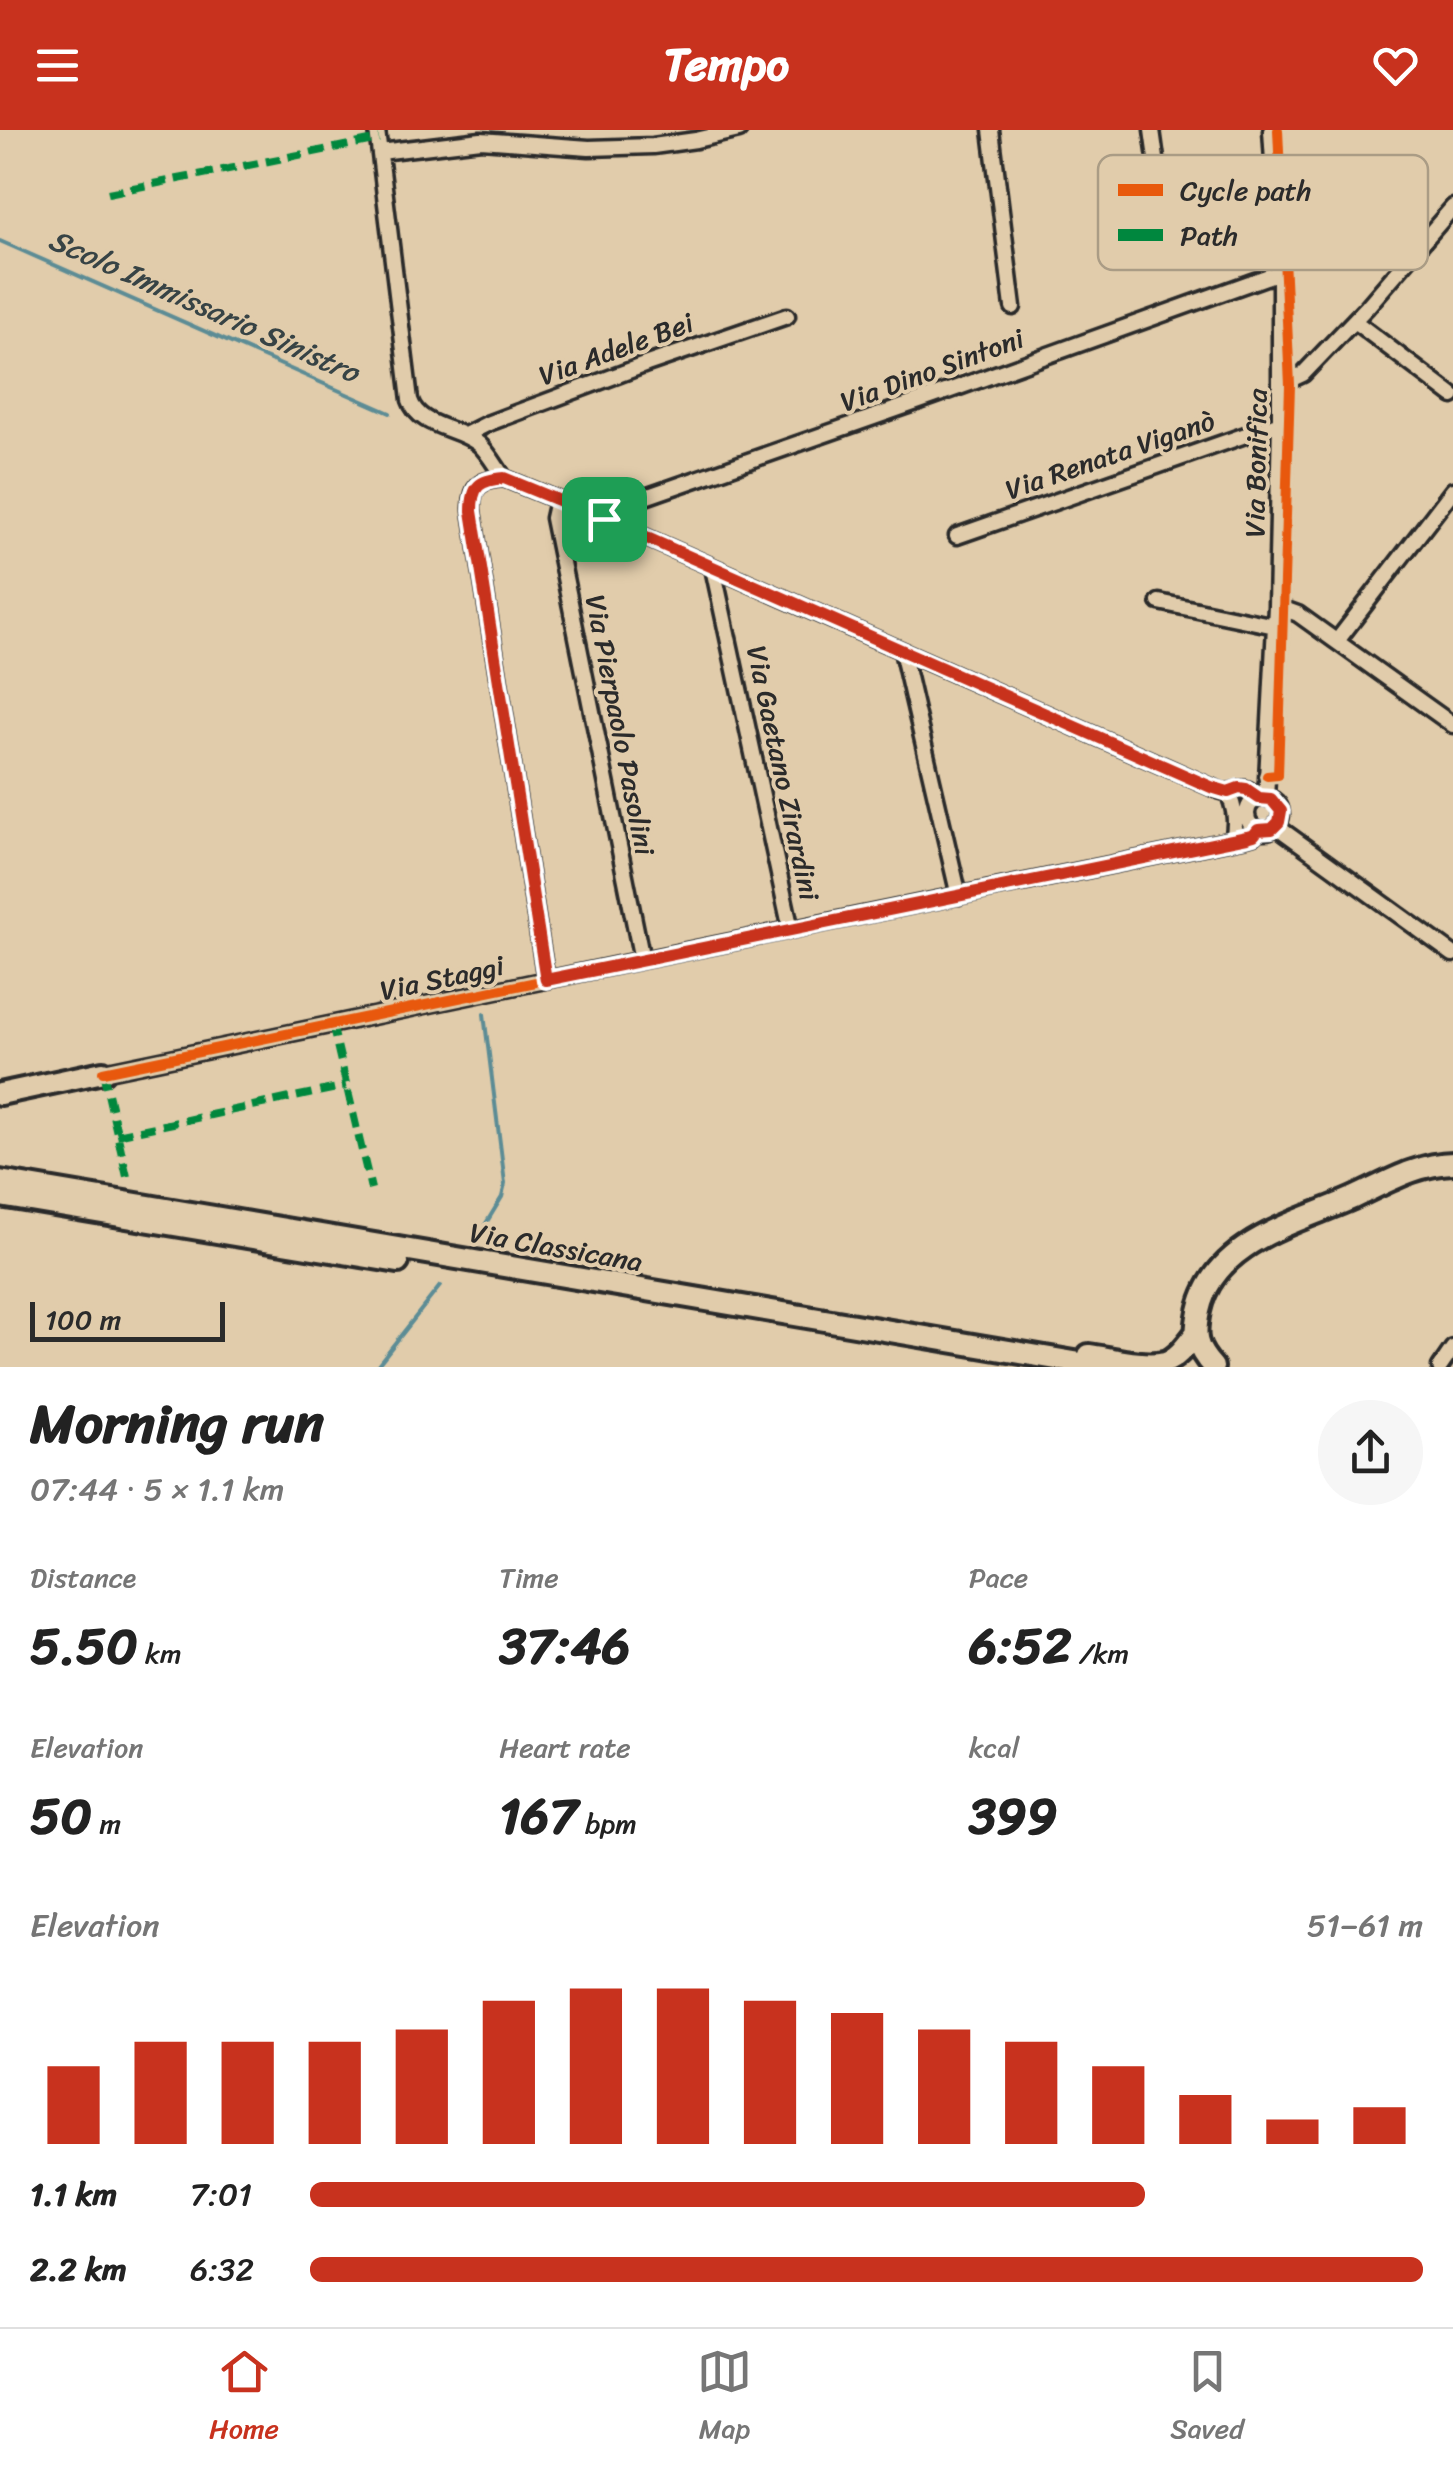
<!DOCTYPE html>
<html lang="en">
<head>
<meta charset="utf-8">
<style>
  body { margin:0; font-family:Sriracha,sans-serif; background:#f6f6f6; color:#222; height:100vh; display:flex; flex-direction:column; font-size:38px; white-space:nowrap }
  * { box-sizing:border-box; margin:0 }
  p { font-size:32px; color:#767676 }
  .icon { flex:none; width:55px; height:55px; fill:none; stroke:currentColor; stroke-width:2; stroke-linecap:round; stroke-linejoin:round }
  .map { position:relative; height:1237px; overflow:hidden }
  .sheet { display:flex; flex-direction:column; background:#fff; flex:1 }
  .sheet>* { flex:none }
  .scale { position:absolute; left:30px; bottom:25px; width:195px; box-sizing:border-box; padding-left:10px; border:5px solid #2b2b2b; border-top:0; font-size:28px; line-height:35px; white-space:nowrap; color:#2b2b2b; -webkit-text-stroke:8px #e1ccab; paint-order:stroke }
  .pin { position:absolute; display:grid; place-items:center; width:85px; height:85px; color:#fff; margin:-42px; border-radius:20px; box-shadow:0 5px 15px #0006 }
  .round { display:grid; place-items:center; flex:none; width:105px; height:105px; border-radius:52px; background:#f6f6f6 }
  .overview { display:flex; align-items:center; justify-content:space-between; height:170px; padding:0 30px }
  h1 { font-size:55px; font-weight:700; line-height:75px }
  .figures { display:grid; grid-template-columns:repeat(3,1fr); gap:15px; height:170px; padding:10px 30px }
  .figures div { display:grid; align-content:center }
  .figures b { font-size:50px; font-weight:700 }
  .figures small { font-size:28px; font-weight:400 }
  .figures p { font-size:28px }
  .chart { height:280px; padding:20px 30px }
  .chart p { display:flex; justify-content:space-between }
  .chart svg { width:100%; height:180px; margin-top:10px; stroke:#c8321e; stroke-width:6 }
  ul { padding:0 30px; list-style:none; font-size:32px }
  li { display:grid; grid-template-columns:160px 120px 1fr; align-items:center; height:75px }
  li i { height:25px; border-radius:12px; background:#c8321e }
  header { display:flex; justify-content:space-between; align-items:center; height:130px; padding:0 30px; background:#c8321e; color:#fff; font-size:45px; font-weight:700 }
  .tabs { display:flex; justify-content:space-around; align-items:center; height:140px; border-top:2px solid #e0e0e0; background:#fff; font-size:28px; color:#767676 }
  .tabs a { display:grid; justify-items:center; gap:5px }
  .tabs .active { color:#c8321e }
  .map>svg:first-child { display:block }
</style>
</head>
<body>
<header><svg class="icon" aria-label="menu" viewBox="0 0 24 24"><path d="M4 6h16M4 12h16M4 18h16"/></svg>Tempo<svg class="icon" aria-label="heart" viewBox="0 0 24 24"><path d="M12 20l-8-8c-3-5 5-10 8-4 3-6 11-1 8 4z"/></svg></header>
<div class="map">
<svg width="1453" height="1237" viewBox="0 0 1453 1237">
  <rect width="100%" height="100%" fill="#e1ccab"/>
  <filter id="ink" filterUnits="userSpaceOnUse"><feTurbulence type="fractalNoise" baseFrequency=".01" numOctaves="2"/><feDisplacementMap in="SourceGraphic" scale="20" xChannelSelector="R" yChannelSelector="G"/><feConvolveMatrix kernelMatrix="1 2 1 2 8 2 1 2 1" color-interpolation-filters="sRGB"/></filter>
  <g filter="url(#ink)">
    <g fill="none" stroke-linecap="round" stroke-linejoin="round">
      <path stroke="#5c8c95" stroke-width="4" d="M0,111L390,283
        M477,1108L502,1067L505,1054L484,884
        M376,1237L440,1156"/>
      <g stroke="#2b2b2b" stroke-width="21">
        <path id="minor" d="M377,0L410,270C419,298 459,297 479,314C489,323 496,337 504,348
          M991,0L1013,177
          M1152,0L1165,93
          M380,22L481,10L589,18L653,16L696,10L739,0
          M1354,191L1453,266
          M1281,251H1288L1303,244L1367,177L1453,77
          M465,305L489,293L647,234L787,186
          M557,370L553,388L642,830
          M604,389L631,372L934,266L1280,142
          M957,406L1280,293
          M713,438L791,800
          M1159,472L1275,496
          M1276,476L1298,484L1453,595
          M1337,511L1453,360
          M902,521L959,766
          M1228,662C1235,679 1237,692 1233,709
          M1247 684a17 17 0 1 1 34 0a17 17 0 1 1-34 0Z
          M1266,668L1276,476L1280,293V142L1271,0
          M1276,696L1453,824
          M546,850L472,381C471,356 479,350 504,348L604,389L1211,657C1216,659 1220,661 1225,662C1242,662 1241,651 1259,668
          M103,942L642,830L1247,707L1254,705L1258,700
          M1440,1237L1453,1218"/>
      </g>
      <g stroke="#2b2b2b" stroke-width="28">
        <path id="highway" d="M0,964L103,942
          M0,1051L1104,1237
          M0,1066L398,1132
          M1089,1225C1111,1228 1143,1237 1165,1232C1178,1228 1187,1214 1195,1204
          M1213,1237C1195,1217 1194,1206 1199,1181C1214,1111 1297,1093 1353,1068C1386,1053 1416,1034 1453,1033"/>
      </g>
      <use href="#minor" stroke="#e1ccab" stroke-width="14"/>
      <use href="#highway" stroke="#e1ccab" stroke-width="20"/>
      <path stroke="#00873e" stroke-width="8" stroke-dasharray="15 8" stroke-linecap="butt" d="M108,63L379,9
        M332,894L371,1059
        M103,942L128,1051
        M117,1005L346,956"/>
      <g stroke="#e1ccab" stroke-width="16">
        <path id="cycleway" d="M1267,646L1278,645L1290,255L1278,0
          M546,850L472,381C471,356 479,350 504,348L604,389L1211,657C1216,659 1220,661 1225,662C1242,662 1241,651 1259,668
          M103,942L642,830L1247,707L1254,705L1258,700"/>
      </g>
      <use href="#cycleway" stroke="#e8590c" stroke-width="10"/>
    </g>
  </g>
  <g fill="none" stroke-linecap="round" stroke-linejoin="round" filter="url(#ink)">
    <g stroke="#fff" stroke-width="20">
      <path id="route" d="M504,348L604,389L1211,657L1228,662L1239,658L1246,659L1259,668L1271,669L1281,681L1279,692L1272,699L1258,700L1254,705L1247,707L546,850L472,381C472,356 479,350 504,348Z"/>
    </g>
    <use href="#route" stroke="#c8321e" stroke-width="12"/>
  </g>
  <g text-anchor="middle" dominant-baseline="central" stroke-width="8" stroke-linejoin="round" paint-order="stroke">
    <g font-size="28" fill="#2b2b2b" stroke="#e1ccab">
      <text transform="translate(616 219) rotate(-20)">Via Adele Bei</text>
      <text transform="translate(932 240) rotate(-20)">Via Dino Sintoni</text>
      <text transform="translate(1110 325) rotate(-19)">Via Renata Viganò</text>
      <text transform="translate(1256 333) rotate(-89)">Via Bonifica</text>
      <text transform="translate(620 595) rotate(79)">Via Pierpaolo Pasolini</text>
      <text transform="translate(783 643) rotate(78)">Via Gaetano Zirardini</text>
      <text transform="translate(442 848) rotate(-12)">Via Staggi</text>
      <text transform="translate(556 1117) rotate(10)">Via Classicana</text>
    </g>
    <g font-size="30" font-style="italic" fill="#374345" stroke="#e1ccab">
      <text transform="translate(204 176) rotate(24)">Scolo Immissario Sinistro</text>
    </g>
  </g>
  <rect x="1098" y="25" width="330" height="115" rx="15" fill="#e1ccab" stroke="#aa9c85" stroke-width="2.5"/>
  <rect x="1118" y="54" width="45" height="12" fill="#e8590c"/>
  <rect x="1118" y="99" width="45" height="12" fill="#00873e"/>
  <g font-size="28" fill="#2b2b2b">
    <text x="1180" y="70">Cycle path</text>
    <text x="1180" y="115">Path</text>
  </g>
</svg>
<div class="scale">100 m</div>
<div class="pin" style="left:604px;top:389px;background:#1e9e55"><svg class="icon" aria-label="arrive" viewBox="0 0 24 24"><path d="M6 21V4h12l-3 4 3 4H6"/></svg></div>
</div>
<section class="sheet">
<div class="overview"><div><h1>Morning run</h1><p>07:44 · 5 × 1.1 km</p></div><a class="round"><svg class="icon" aria-label="share" viewBox="0 0 24 24"><path d="M12 15V3M7 8l5-5 5 5M5 13v7h14v-7"/></svg></a></div>
<div class="figures">
<div><p>Distance</p><b>5.50<small> km</small></b></div>
<div><p>Time</p><b>37:46</b></div>
<div><p>Pace</p><b>6:52<small> /km</small></b></div>
</div>
<div class="figures">
<div><p>Elevation</p><b>50<small> m</small></b></div>
<div><p>Heart rate</p><b>167<small> bpm</small></b></div>
<div><p>kcal</p><b>399</b></div>
</div>
<div class="chart"><p><span>Elevation</span>51–61 m</p>
<svg viewBox="0 0 160 44" preserveAspectRatio="none"><path d="M5 44V25M15 44V19M25 44V19M35 44V19M45 44V16M55 44V9M65 44V6M75 44V6M85 44V9M95 44V12M105 44V16M115 44V19M125 44V25M135 44V32M145 44V38M155 44V35"/></svg>
</div>
<ul>
<li><b>1.1 km</b>7:01<i style="width:75%"></i></li>
<li><b>2.2 km</b>6:32<i style="width:100%"></i></li>
</ul>
</section>
<nav class="tabs">
<a class="active"><svg class="icon" aria-label="home" viewBox="0 0 24 24"><path d="M3 11l9-7 9 7M6 9v11h12V9"/></svg>Home</a>
<a><svg class="icon" aria-label="map" viewBox="0 0 24 24"><path d="M3 6l6-2 6 2 6-2v14l-6 2-6-2-6 2zM9 4v14M15 6v14"/></svg>Map</a>
<a><svg class="icon" aria-label="saved" viewBox="0 0 24 24"><path d="M7 4h10v16l-5-4-5 4z"/></svg>Saved</a>
</nav>
</body>
</html>
